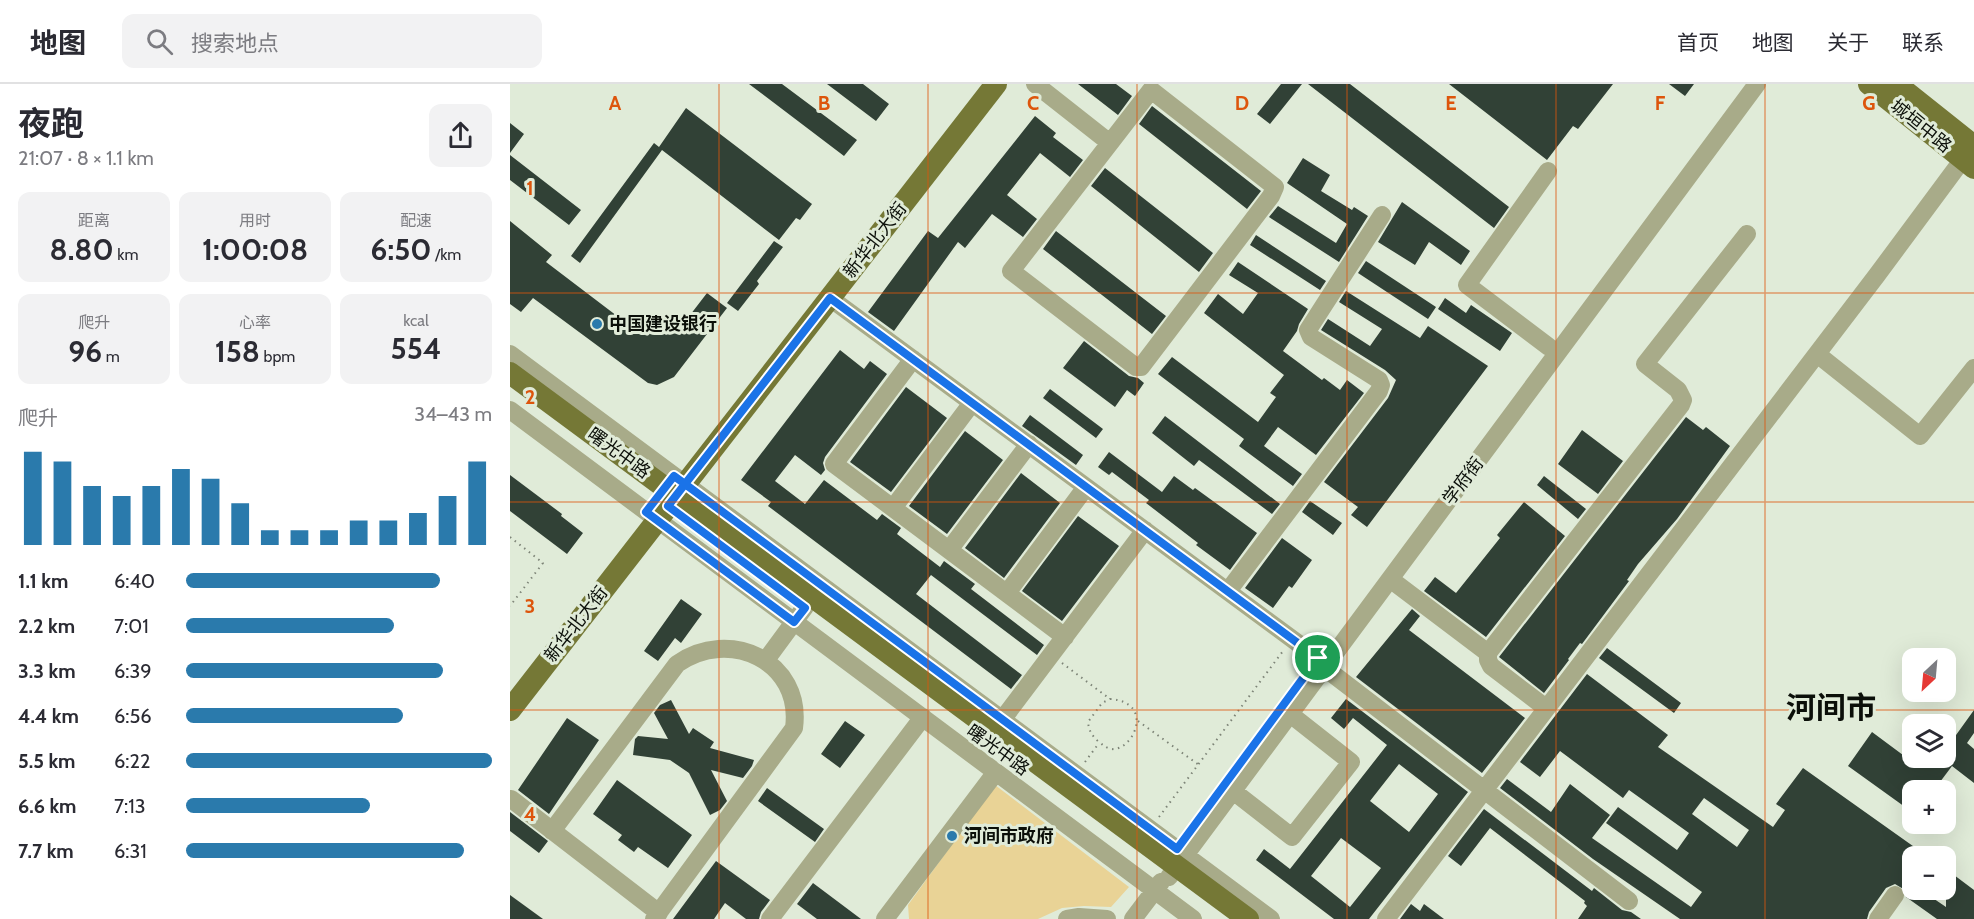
<!DOCTYPE html>
<html lang="zh">
<head>
<meta charset="utf-8">
<style>
  body { margin:0; font-family:Cabin,"Noto Sans SC",sans-serif; background:#f2f2f3; color:#2b2b33; height:100vh; display:flex; flex-direction:column; font-size:22px; white-space:nowrap }
  * { box-sizing:border-box; margin:0 }
  p { font-size:20px; color:#7c7c81 }
  .icon { flex:none; width:33px; height:33px; fill:none; stroke:currentColor; stroke-width:2; stroke-linecap:round; stroke-linejoin:round }
  .map { position:relative; flex:1; overflow:hidden }
  .details { display:flex; flex-direction:column; background:#fff; width:510px }
  .details>* { flex:none }
  .needle { width:39px; rotate:206deg }
  .buttons { position:absolute; left:1392px; top:564px; display:grid; gap:12px }
  .buttons a { display:grid; place-items:center; width:54px; height:54px; border-radius:12px; background:#fff; box-shadow:0 6px 24px #0002; font-size:30px }
  .pin { position:absolute; display:grid; place-items:center; width:51px; height:51px; color:#fff; margin:-26px; border:3px solid #fff; border-radius:50%; box-shadow:0 2px 6px #0007 }
  .round { display:grid; place-items:center; flex:none; width:63px; height:63px; border-radius:12px; background:#f2f2f3 }
  .overview { display:flex; align-items:center; justify-content:space-between; height:102px; padding:0 18px }
  h1 { font-size:33px; font-weight:700; line-height:45px }
  .figures { display:grid; grid-template-columns:repeat(3,1fr); gap:9px; height:102px; padding:6px 18px }
  .figures div { display:grid; align-content:center; border-radius:12px; background:#f2f2f3; text-align:center }
  .figures b { font-size:30px; font-weight:700 }
  .figures small { font-size:16px; font-weight:400 }
  .figures p { font-size:16px }
  .chart { height:168px; padding:12px 18px }
  .chart p { display:flex; justify-content:space-between }
  .chart svg { width:100%; height:108px; margin-top:6px; stroke:#2a7aac; stroke-width:6 }
  ul { padding:0 18px; list-style:none; font-size:20px }
  li { display:grid; grid-template-columns:96px 72px 1fr; align-items:center; height:45px }
  li i { height:15px; border-radius:8px; background:#2a7aac }
  header { display:flex; align-items:center; gap:36px; box-sizing:border-box; height:84px; padding:0 30px; background:#fff; border-bottom:2px solid #e1e1e2 }
  header strong { font-size:28px }
  nav { display:flex; gap:33px; margin-inline-start:auto; font-size:21px }
  .search { width:420px; height:54px; background:#f2f2f3; display:flex; align-items:center; gap:15px; box-sizing:border-box; padding:0 21px; border-radius:12px; color:#7c7c81; font-size:22px }
  main { display:flex; flex:1; min-height:0 }
  .map>svg:first-child { display:block }
</style>
</head>
<body>
<header>
<strong>地图</strong>
<div class="search"><svg class="icon" aria-label="search" viewBox="0 0 24 24"><circle cx="10" cy="10" r="6"/><path d="M15 15l6 6"/></svg>搜索地点</div>
<nav><a>首页</a><a>地图</a><a>关于</a><a>联系</a></nav>
</header>
<main>
<section class="details">
<div class="overview"><div><h1>夜跑</h1><p>21:07 · 8 × 1.1 km</p></div><a class="round"><svg class="icon" aria-label="share" viewBox="0 0 24 24"><path d="M12 15V3M7 8l5-5 5 5M5 13v7h14v-7"/></svg></a></div>
<div class="figures">
<div><p>距离</p><b>8.80<small> km</small></b></div>
<div><p>用时</p><b>1:00:08</b></div>
<div><p>配速</p><b>6:50<small> /km</small></b></div>
</div>
<div class="figures">
<div><p>爬升</p><b>96<small> m</small></b></div>
<div><p>心率</p><b>158<small> bpm</small></b></div>
<div><p>kcal</p><b>554</b></div>
</div>
<div class="chart"><p><span>爬升</span>34–43 m</p>
<svg viewBox="0 0 160 44" preserveAspectRatio="none"><path d="M5 44V6M15 44V10M25 44V20M35 44V24M45 44V20M55 44V13M65 44V17M75 44V27M85 44V38M95 44V38M105 44V38M115 44V34M125 44V34M135 44V31M145 44V24M155 44V10"/></svg>
</div>
<ul>
<li><b>1.1 km</b>6:40<i style="width:83%"></i></li>
<li><b>2.2 km</b>7:01<i style="width:68%"></i></li>
<li><b>3.3 km</b>6:39<i style="width:84%"></i></li>
<li><b>4.4 km</b>6:56<i style="width:71%"></i></li>
<li><b>5.5 km</b>6:22<i style="width:100%"></i></li>
<li><b>6.6 km</b>7:13<i style="width:60%"></i></li>
<li><b>7.7 km</b>6:31<i style="width:91%"></i></li>
</ul>
</section>
<div class="map">
<svg width="1464" height="835" viewBox="0 0 1464 835">
  <rect width="100%" height="100%" fill="#e0ebd8"/>
  <path fill="#e9d396" d="M485,701L619,803L601,823L574,822L552,824L528,835H399L398,821Z"/>
  <path fill="#314136" fill-rule="evenodd" d="M239,0H272L347,56L334,72Z
    M317,0H353L379,20L366,37Z
    M568,0H606L622,12L608,31Z
    M771,0H792L760,40L747,30Z
    M798,0H840L999,123L984,144Z
    M939,0H1103L1068,45L1063,42L1037,76Z
    M1159,0H1184L1175,12Z
    M642,22L751,107L737,125L629,40Z
    M176,24L302,120L290,136L286,134L269,156L152,66L70,179L61,172L144,59L149,63Z
    M525,32L546,49L543,53L573,76L560,93L530,69L497,111L527,135L513,153L482,130L455,164L448,158L384,247L358,228L418,147L428,154Z
    M0,39L14,50L0,69Z
    M0,71L71,126L59,141L0,96Z
    M793,74L820,91L811,107L842,126L844,123L858,132L829,178L759,133L768,122L826,159L837,140L777,99Z
    M595,84L703,169L689,188L581,102Z
    M892,118L960,167L951,181L919,158L905,181L868,158Z
    M0,137L42,171L36,178L132,251L146,232L167,248L197,209L217,224L164,293L147,301L138,299L23,214L11,228L0,220Z
    M546,147L656,232L642,250L533,165Z
    M746,151L816,197L810,206L740,161Z
    M264,157L273,163L247,197L249,200L228,227L217,219Z
    M856,177L926,223L918,235L848,189Z
    M728,178L798,225L789,240L787,247L773,267L812,296L814,294L830,306L837,296L854,309L806,371L768,343L754,362L792,390L783,402L729,362L734,355L648,290L662,273L748,338L766,313L760,309L774,291L694,229L708,210L733,230L748,209L719,191Z
    M836,207L910,254L918,242L978,282L857,443L841,431L848,423L814,398L878,314L886,296L875,286L811,246L818,235L860,262L872,245L829,218Z
    M935,214L956,229L961,221L1002,249L990,267L928,225Z
    M574,257L619,292L628,294L634,299L625,312L617,306L605,323L553,284Z
    M330,266L354,285L360,277L377,290L315,373L313,379L315,386L311,391L285,371L265,397L295,420L314,396L367,436L372,430L391,444L387,450L430,483L434,477L465,500L461,505L534,561L527,571L421,491L406,510L512,591L501,605L258,422L261,418L231,396Z
    M396,303L437,334L381,408L340,378Z
    M540,305L593,345L586,354L533,314Z
    M520,331L573,371L566,381L512,342Z
    M655,332L770,420L762,430L689,376L684,382L642,349Z
    M1176,333L1193,346L1196,343L1220,362L1167,435L1128,480L1117,496L1119,497L1072,560L1070,559L1058,575L1059,576L1034,609L989,573Z
    M1072,346L1113,377L1088,410L1048,380Z
    M455,347L493,376L437,450L399,422Z
    M599,368L652,408L664,392L683,406L685,404L747,449L720,486L686,461L688,459L636,419L639,416L602,388L599,391L588,383Z
    M511,389L550,419L494,494L455,464Z
    M0,391L52,430L51,432L73,449L57,470L0,427Z
    M1034,392L1076,425L1068,435L1027,401Z
    M800,417L832,439L823,451L792,428Z
    M1014,418L1055,452L976,553L914,507L925,493L946,509L990,454L987,451Z
    M568,432L609,462L552,537L512,507Z
    M772,454L802,476L782,504L779,502L763,524L735,504Z
    M171,515L192,530L171,559L165,554L148,577L134,567Z
    M902,525L910,532L899,546L1015,634L972,689L846,593Z
    M1097,564L1171,619L1164,629L1089,574Z
    M1077,590L1158,651L1148,663L1263,743L1275,726L1266,720L1293,684L1417,772H1402V806H1411L1436,823V785L1464,806V835H1427L1396,813L1395,806L1385,800L1376,804L1359,828L1357,835H1170L1083,775L990,704L997,695L1041,728L1060,700L1100,731L1082,754L1181,823L1192,808L1096,739L1108,723L1167,766L1179,749L1119,706L1113,714L1050,667L1030,693L1010,678ZM1194,714L1239,746L1227,763L1182,730Z
    M836,615L958,708L859,835H824L746,776L754,765L780,785L877,661L843,634L834,645L821,634ZM889,680L928,710L899,748L860,717ZM831,754L871,784L840,823L801,792Z
    M161,616L179,650L183,644L204,658L200,664L244,676L242,682L233,694L201,686L217,717L210,726L200,731L179,689L160,676L123,671L125,655L128,652L158,655L144,629L150,621Z
    M1464,626V649L1457,659L1464,665V699L1442,682L1424,706H1402V728L1338,682L1362,648L1397,674H1436V665Z
    M57,634L89,656L39,730L8,706Z
    M335,637L355,651L330,684L311,670Z
    M107,696L182,751L158,784L128,763L124,768L108,756L112,751L83,730Z
    M257,704L314,745L305,758L248,717Z
    M974,725L1082,807L1084,804L1112,826L1121,828L1131,835H1068L1077,822L1074,819L1075,817L980,744L951,782L938,772Z
    M0,728L38,757L29,769L0,747Z
    M206,777L260,816L251,828L249,835H236L215,819L204,835H163Z
    M303,799L351,835H307L287,820Z
    M0,811L33,835H0Z
    M901,820L910,827L914,820L934,835H890Z"/>
  <g fill="none" stroke-linecap="round" stroke-linejoin="round">
    <path stroke="#7d8477" stroke-width="2" stroke-dasharray="1.5 4.5" stroke-linecap="butt" d="M0,453L33,479L0,522
      M552,579L600,615
      M600,615C646,618 623,668 601,665C596,664 593,661 589,658C582,652 579,647 578,638L592,619Z
      M628,637L689,681
      M575,678L589,659
      M649,733L773,567"/>
    <path stroke="#a8ab89" stroke-width="18" d="M525,0L600,59
      M641,6L765,103L761,112L631,283H626L501,187Z
      M1038,87L957,201L1039,263
      M320,214L808,574
      M0,270L761,835
      M1307,270L1410,352L1464,284
      M403,275L324,380L555,553
      M0,326L683,835
      M383,424L462,319
      M439,466L519,360
      M880,495L978,569
      M718,507L869,307L871,301L869,296L801,253L798,246L872,131
      M497,509L576,403
      M256,576L295,523
      M815,584L1119,817
      M1036,624L981,582L978,576V569L1171,321L1173,316L1168,306L1135,280L1237,150
      M492,636L635,446
      M723,707L782,753L841,678L780,630
      M1,715L149,829
      M42,747L167,580C219,543 293,577 284,644L144,835
      M659,793L1247,0
      M260,835L413,633
      M375,835L486,688
      M557,835L569,833L597,835
      M623,835L651,798
      M876,835L1367,191L1453,75
      M1368,835L1385,811"/>
    <path stroke="#757836" stroke-width="22" d="M1359,0L1464,84
      M1386,0L1464,62
      M0,289L738,835
      M0,626L486,0"/>
  </g>
  <g fill="none" stroke-linecap="round" stroke-linejoin="round">
    <g stroke="#fff" stroke-width="12">
      <path id="route" d="M808,574L320,214L175,400L164,392L136,428L284,538L295,524L158,422L175,400L667,765L808,574"/>
    </g>
    <use href="#route" stroke="#1a73e8" stroke-width="8"/>
  </g>
  <path fill="none" stroke="#dd550c" stroke-width="1.5" stroke-opacity="0.55" d="M209,0V835M418,0V835M627,0V835M837,0V835M1046,0V835M1255,0V835M0,209H1464M0,418H1464M0,626H1464"/>
  <g fill="#2a7aac" stroke="#e0ebd8" stroke-width="2">
    <circle cx="87" cy="240" r="6"/>
    <circle cx="442" cy="752" r="6"/>
  </g>
  <g text-anchor="middle" dominant-baseline="central" stroke-width="6" stroke-linejoin="round" paint-order="stroke">
    <g font-size="18" fill="#0b0f09" stroke="#e0ebd8">
      <text transform="translate(1411 42) rotate(39)">城垣中路</text>
      <text transform="translate(365 156) rotate(-52)">新华北大街</text>
      <text transform="translate(109 369) rotate(36)">曙光中路</text>
      <text transform="translate(953 397) rotate(-53)">学府街</text>
      <text transform="translate(66 540) rotate(-52)">新华北大街</text>
      <text transform="translate(488 666) rotate(36)">曙光中路</text>
    </g>
    <g font-size="18" font-weight="bold" fill="#0b0f09" stroke="#e0ebd8" text-anchor="start">
      <text x="99" y="240">中国建设银行</text>
      <text x="454" y="752">河间市政府</text>
    </g>
    <g font-size="30" font-weight="bold" fill="#0b0f09" stroke="#e0ebd8">
      <text x="1321" y="623">河间市</text>
    </g>
  </g>
  <g font-size="20" text-anchor="middle" font-weight="bold" fill="#dd550c" stroke="#e0ebd8" stroke-width="6" stroke-linejoin="round" paint-order="stroke">
    <text x="105" y="26">A</text>
    <text x="314" y="26">B</text>
    <text x="523" y="26">C</text>
    <text x="732" y="26">D</text>
    <text x="941" y="26">E</text>
    <text x="1150" y="26">F</text>
    <text x="1359" y="26">G</text>
    <text x="20" y="111">1</text>
    <text x="20" y="320">2</text>
    <text x="20" y="529">3</text>
    <text x="20" y="737">4</text>
  </g>
</svg>
<div class="buttons">
<a><svg class="needle" viewBox="-14 -14 28 28"><path d="M0-13l5 13h-10z" fill="#e53935"/><path d="M0 13l5-13h-10z" fill="#7c7c81"/></svg></a>
<a><svg class="icon" aria-label="layers" viewBox="0 0 24 24"><path d="M12 4l9 5-9 5-9-5zM3 14l9 5 9-5"/></svg></a>
<a>+</a>
<a>−</a>
</div>
<div class="pin" style="left:808px;top:574px;background:#1e9e55"><svg class="icon" aria-label="arrive" viewBox="0 0 24 24"><path d="M6 21V4h12l-3 4 3 4H6"/></svg></div>
</div>
</main>
</body>
</html>
